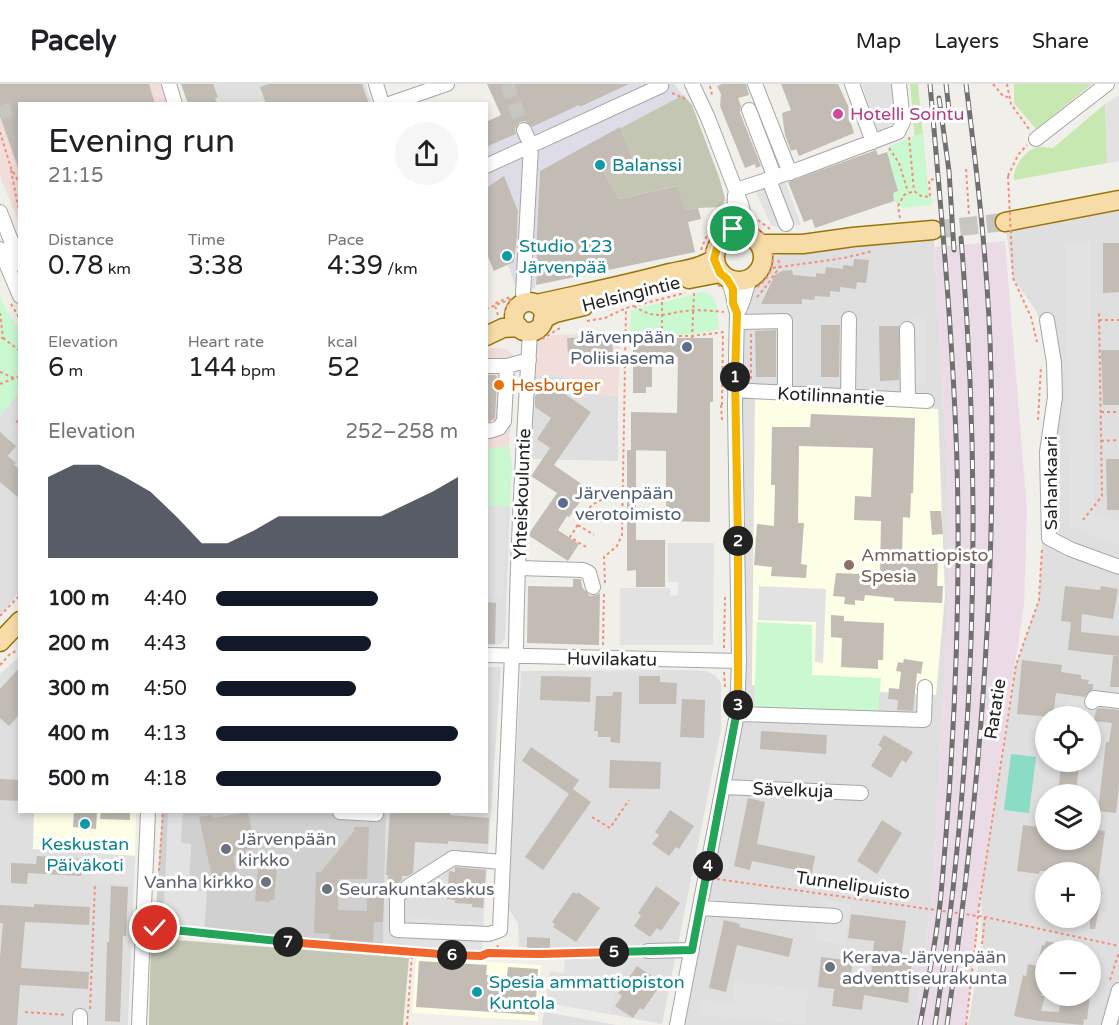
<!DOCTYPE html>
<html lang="en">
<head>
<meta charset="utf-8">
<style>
  body { margin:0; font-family:"Varela Round",sans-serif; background:#f6f6f6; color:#202124; height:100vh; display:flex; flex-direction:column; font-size:22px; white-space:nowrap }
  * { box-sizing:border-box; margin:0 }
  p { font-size:20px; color:#757577 }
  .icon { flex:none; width:33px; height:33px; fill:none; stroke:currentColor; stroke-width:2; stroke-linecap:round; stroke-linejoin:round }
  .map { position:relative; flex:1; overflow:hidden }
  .details { position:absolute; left:18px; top:18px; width:470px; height:711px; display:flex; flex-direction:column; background:#fff; border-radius:0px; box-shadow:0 3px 9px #0003 }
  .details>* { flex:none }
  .buttons { position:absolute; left:1035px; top:622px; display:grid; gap:12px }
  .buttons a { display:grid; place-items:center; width:66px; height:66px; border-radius:50%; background:#fff; box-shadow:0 3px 9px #0003; font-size:30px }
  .pin { position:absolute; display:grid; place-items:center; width:51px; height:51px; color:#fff; margin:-26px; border:3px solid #fff; border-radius:50%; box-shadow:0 2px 6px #0007 }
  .km { position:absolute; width:30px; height:30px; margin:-15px; border-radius:50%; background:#222; color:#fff; font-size:16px; line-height:30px; text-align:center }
  .round { display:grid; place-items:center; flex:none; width:63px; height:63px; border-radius:32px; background:#f6f6f6 }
  .overview { display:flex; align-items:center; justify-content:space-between; height:102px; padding:0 30px }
  h1 { font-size:33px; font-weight:600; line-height:45px }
  .figures { display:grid; grid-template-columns:repeat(3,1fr); gap:9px; height:102px; padding:6px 30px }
  .figures div { display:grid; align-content:center }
  .figures b { font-size:26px; font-weight:600 }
  .figures small { font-size:16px; font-weight:400 }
  .figures p { font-size:16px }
  .chart { height:168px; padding:12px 30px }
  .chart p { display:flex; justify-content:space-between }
  .chart svg { width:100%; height:108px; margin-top:6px; fill:#111827; opacity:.7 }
  ul { padding:0 30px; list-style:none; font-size:20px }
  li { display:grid; grid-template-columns:96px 72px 1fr; align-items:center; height:45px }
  li i { height:15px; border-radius:8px; background:#111827 }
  header { display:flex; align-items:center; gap:36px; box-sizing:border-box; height:84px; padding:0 30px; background:#fff; border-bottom:2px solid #e0e0e0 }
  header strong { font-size:28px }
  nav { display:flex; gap:33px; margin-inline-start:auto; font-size:21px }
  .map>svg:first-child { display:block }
</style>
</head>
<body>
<header>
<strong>Pacely</strong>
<nav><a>Map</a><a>Layers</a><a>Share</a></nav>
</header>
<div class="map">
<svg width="1119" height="941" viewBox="0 0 1119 941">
  <rect width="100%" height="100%" fill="#f1efe9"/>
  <path fill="#e0dfdf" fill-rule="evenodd" d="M181,0H365L372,19H188Z
    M1119,116V941H968L982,860L981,800L1016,581L1039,516L1053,277L1037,228L1013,194L1005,138ZM1046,633H1090V678H1046ZM1046,711H1090V756H1046ZM1046,789H1090V834H1046ZM1046,867H1090V912H1046Z
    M933,146L947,376L950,483L933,806L915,941H677L737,630L736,243L751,194L758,189L764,178L774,172Z
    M534,290L562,291L593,310L618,312V377L528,375Z
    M19,308V508L0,532V332Z
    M486,422L510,423L505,555L501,560L493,562H486Z
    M19,573L20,728H34L33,764L135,772L128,941H0V590Z
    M486,583H501L481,872L385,866L383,860L386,728H486Z
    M679,586L706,587L715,591L721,599V646L662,940L609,930L628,865L519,863L518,839L507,823L521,587Z
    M544,928L617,941H542Z"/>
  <path fill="#f1ddda" d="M0,0H160L168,19L20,20L19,139L0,92Z
    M621,250L618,312L593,310L562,291L534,290V257L555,251Z
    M496,264L506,265L515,272L509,362L486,365V265Z"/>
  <path fill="#eadbe6" d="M1005,157L1027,426L1024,521L981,800L966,941H915L933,806L950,483L947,376L934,163Z"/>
  <path fill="#fcfee6" d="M755,313L938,325L945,511L936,611L752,601Z
    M34,728H136L135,772L33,765Z
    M416,873L541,881L538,937L412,929Z"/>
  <path fill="#d0d0d0" d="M162,728H386L383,860L385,866L155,844Z"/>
  <path fill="#c4c6b4" d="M683,11L692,21L719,93L725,114L723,123L698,124L686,126L675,102L619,115L604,88L633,74L620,43Z
    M151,854L409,874L403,941H149Z"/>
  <path fill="#c8e8b2" d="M910,0H918L928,107L919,101Z
    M1014,0H1092L1036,45L1014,19Z
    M1105,20L1107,79L1014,96C1012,84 1026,65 1038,63C1042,62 1048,64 1053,64Z"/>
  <path fill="#caf8d1" d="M922,49L928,107L933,117L931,121L903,124L894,117L893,109L898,107L887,68L890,62Z
    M703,208C720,211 717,231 719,245C690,254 660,251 630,251L631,226Z
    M0,212L9,231L20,245L19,308L0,332Z
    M509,362L512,380L510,423L486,422V365Z
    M757,538L812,541V591L881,594L878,628L754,624Z"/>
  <path fill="#8bdcc4" d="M1011,670L1036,673L1029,729L1004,726Z"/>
  <path fill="#e2e2e2" d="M862,0H892L895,40L876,47Z
    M1119,11V77L1107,79L1105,20Z
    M785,97L801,141L777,143L771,141L756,109L758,107Z
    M1090,157L1094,427L1119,438V462L1070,442L1065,158Z
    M925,234L926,299H911L910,235Z
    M486,422L507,423L503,514L486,513Z
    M668,459H714L713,561H620V504H670V512L678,511V498H668Z
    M759,502L826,505L823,579L815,578L816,538L758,536Z
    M1068,615L1092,618L1090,633H1065Z
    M168,728H183L181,759L191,760L189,806L207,807L204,849L163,845Z
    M93,769L135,772L134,801L91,799Z
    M822,815L851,820L845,861L814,856Z
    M402,833L482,838L480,866L401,861Z
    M627,871L609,930L546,919L550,887L564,889L565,873Z
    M735,898L808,905L805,940L699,931L700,916L733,918Z"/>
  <path fill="#dedde7" d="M629,0H674L683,11L540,87L536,166L540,184L537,185L535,204L524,207L517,206L508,181L515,178L519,130L511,109L486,119V63L579,21L581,23Z"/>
  <path fill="#c2bcb5" d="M0,0H149L155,20H20L18,84L0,32Z
    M181,0H213L218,13L215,14L217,20H188Z
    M269,0H362L369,20H266L260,3Z
    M487,0H629L580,23L579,21L532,43L526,37L520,38L515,44L516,50L486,63V38L501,31Z
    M722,0H746L749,11L738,14L741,22L740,29L761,82L756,84L755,80L745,84L720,22L721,10L717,2Z
    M781,0H838L849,24H848L853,38L851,39L854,49L799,72L796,65L791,67L785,51L782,29L791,26Z
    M620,43L633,74L604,88L619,115L676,102L686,126L698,124L701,135L688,138L695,168L536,201L537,184H539L536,168L540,87Z
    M876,66L878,71L887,68L898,107L893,109L894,117L815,144L812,135L804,138L788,98Z
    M504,92L518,127L517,153L514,178L494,187L486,168V104Z
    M1103,159H1119V208L1103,209Z
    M854,175L869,176L866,199L857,198L856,205L840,203V208L830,207V213L815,212L814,216L802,215V220H761L775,191L782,187L792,186L793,191L816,193V189L825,190L826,183L843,185V181L853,182Z
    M821,241H840L839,293H821Z
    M879,242H899V296L880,297Z
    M776,246V293H756L755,247Z
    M612,253L613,272H600V277H590V274H581V271H568L567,254Z
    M633,254H713V318H710V438L666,437V367L631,366V328L677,329L678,273H652V303H646V309H633Z
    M1101,266H1119V321H1103Z
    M486,291H495L497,293L495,334L489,338L486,337Z
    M546,297L591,328L554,381L586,403L580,413L582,415L569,433L567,432L558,446L579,460L568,477L528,451L557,409L531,392L550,364L537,355L551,334L535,323V313Z
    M811,330L915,334L913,409H911L910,434L903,433L902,471L938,473L937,502H943L942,519L894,517V514L865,511L864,517L855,516V521L844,520L845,513L833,512L836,489L880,491L881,437L854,436L855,412L871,413L873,364L799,362L798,439H804L801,480L807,481L806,494L771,492L772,483L754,481L757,440L774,442L775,401H771L772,343H810Z
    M0,348L16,362L8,372L16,379L14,381L20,385V415L0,398Z
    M627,366H636V456H665V503H636V486L627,487Z
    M1106,375H1119V426H1107Z
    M930,427H941L943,450L932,451Z
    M573,495H581L582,503L590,512L596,511L600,509L599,561L527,559L528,502L573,503Z
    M1065,502L1100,506L1101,502L1118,505L1113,535L1082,530L1081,548L1119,552V572L1068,566L1071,538L1061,537Z
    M486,518L496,519L495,560H486Z
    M831,531L844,532V537L884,539L883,576H878V585L841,583L842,554L831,553Z
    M1113,572H1119V603H1110Z
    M904,575L923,578L921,590L917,589L913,627L897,626L898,616L888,615L889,604L899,605L901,588L896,587L898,578L903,579Z
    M1022,576L1062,581L1061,588L1081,591V595L1089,596L1088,600H1093V605L1085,613L1056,609L1053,633L1017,630Z
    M20,583V630L9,642L0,634V605Z
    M541,592L591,593L590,618L540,616Z
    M639,592H660V598L677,599L676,620H639Z
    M613,608H622L620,659L610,658L611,653H598V647H594L596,612H612Z
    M682,615L705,616L704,654L680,653Z
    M1099,624L1119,626V701L1116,729L1098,727L1106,658H1109L1112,639L1094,637L1096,626Z
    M761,647L827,651L826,670L760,665Z
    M884,651L913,668L906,679L902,676L891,694L871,682L882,664L878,661Z
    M531,663L579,696L573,705L591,718L543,786L525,773L569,710L522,677Z
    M610,676L661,678L660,705L609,704Z
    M1061,678H1079L1076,711H1058Z
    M0,695L20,696V717L0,716Z
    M748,714L765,718L757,760L815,772L812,789L752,777L750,786L734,782Z
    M670,726L694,742L679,765L676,763L669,772L652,760L659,751L655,748Z
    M74,728H97L96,745L73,743Z
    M101,728H130V736L100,735Z
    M248,728L252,749L259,748L262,763L245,766L246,770L233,772L236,787L227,789L229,800L214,803L199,733L212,731L213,734Z
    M390,728H440L450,729V731L489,734L488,760L448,757V760L415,758L413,789L407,792H402V796L396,801L388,800V791H386Z
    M882,736L902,749L877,790L857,777Z
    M1023,741L1045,744L1044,756H1090V745L1105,747L1097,807L1102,808L1095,845H1090V789L1040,787L1039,790L1017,787Z
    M354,743H369L367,795H339L338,826L367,827V814H384L383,838H374L373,860L329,858L330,850L314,849L316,788H321L354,747Z
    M37,772L82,775L81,792L28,789L27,800L11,799V779L36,780Z
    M455,783L486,786L483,824L472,823V820L455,819V816L447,815L449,787L455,788Z
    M258,785L277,786L274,816H270V818L255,817Z
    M111,802L128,803L126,852H123L120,938L105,937L107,858H109Z
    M656,802L680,819L661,847L657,844L650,853L634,842L641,832L638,829Z
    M573,808L577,810L578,808L600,824L576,858L553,843L555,840L552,838Z
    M34,820L90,823L89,841L25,838L21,884L89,888L88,905L20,901L17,941H0V874L3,839H0V821L34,823Z
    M851,830L906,837L901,876L912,877L908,919L864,911L862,926L832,922L834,905L818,903L821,873L853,877L851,890L871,892L874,857L848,854Z
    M724,836L740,840L739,843L793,855L789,873L737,861L726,908L709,904Z
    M527,853L550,854V865L527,864Z
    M1046,857L1074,863V867H1046V894L1041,912H1045L1041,927L1059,928L1061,912H1090L1087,936L1084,935L1083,941L1039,937L1014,932L1023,891L1026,892L1028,880L1037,882L1042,861H1045Z
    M419,877L487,881L486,891L507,892L508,883L538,885L535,931L416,923Z
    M637,882L662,899L643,926L640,924L633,934L615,922L622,912L618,909Z"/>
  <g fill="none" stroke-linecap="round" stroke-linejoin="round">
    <path stroke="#c8c6c1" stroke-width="14" stroke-dasharray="14 7" stroke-linecap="butt" d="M507,0L524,46
      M0,29L11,25"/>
    <path stroke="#c8c6c1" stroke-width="18" stroke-dasharray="18 9" stroke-linecap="butt" d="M933,146L1005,138"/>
    <g stroke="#a6a6a6" stroke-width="16">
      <path id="minor" d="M169,0L175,20
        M376,0L382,20
        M692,0L708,34L741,120L749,150
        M755,0L790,89
        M852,0L873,58
        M389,20L447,0
        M749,26L775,94
        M1036,55L1107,0
        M486,82L661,2
        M769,96L786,140
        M736,106L800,85L898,48L903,38L899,0
        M0,128L20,180
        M733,150L735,111
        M0,165L20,212
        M523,210L531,62L524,46
        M737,229C745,218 744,206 751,194
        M1047,236L1054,279L1055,313L1047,368L1049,454L1070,465L1119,483
        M737,238L785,237V309
        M907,245L908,316
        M486,282H507L529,276
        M735,306L927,317
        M848,313L849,235
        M486,346L489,347L499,344L504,337L507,282
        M519,484L583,486L589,489L593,503
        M486,571L739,577
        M516,572C517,464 524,356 530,248
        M1092,618L1094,614L1119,617
        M737,630L924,636L925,603
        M724,703L861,709
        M340,728L376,730V728
        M503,778L453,774L409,802L397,812V846L489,850L500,846L512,571
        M700,824L835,832
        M648,867L692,866
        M80,941V932
        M139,941L148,728
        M677,941L737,630L739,577L735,321L737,229C733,217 734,206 727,195
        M1109,941L1119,906"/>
    </g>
    <g stroke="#997507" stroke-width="21">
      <path id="major" d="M1005,138L1119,116
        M715 173a24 24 0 1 1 48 0a24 24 0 1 1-48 0Z
        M761,160H803L853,153L933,146
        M689,195L720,189
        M514 233a15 15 0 1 1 30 0a15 15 0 1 1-30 0Z
        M537,220C581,210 626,201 670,189C684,186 702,184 714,175
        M543,235L555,229L584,222
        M486,252L503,244L519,243
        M0,558L20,537"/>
    </g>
    <path stroke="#f48f77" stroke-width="2" stroke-dasharray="3 3" stroke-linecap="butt" d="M993,0L1003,12L1008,13
      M1007,0L1011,20L1029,45
      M710,2L712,11
      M672,9L685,15
      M0,48L11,84L20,100
      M909,53L914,107
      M889,64L899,79L908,108
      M966,85L969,131
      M11,86L20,133
      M1008,92L1018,71L1027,61
      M900,134L898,122L904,111L914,107L921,112L930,113L929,96L936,95
      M758,136L770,145
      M705 174a34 34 0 1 1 68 0a34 34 0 1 1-68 0Z
      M701,166L707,151L722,138
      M773,184L844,174L873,167
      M1013,194L1031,233L1037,258
      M757,213C763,207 775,190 780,182L778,175
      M11,220L20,235
      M634,222C655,236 663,230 685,227C698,225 711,227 724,228
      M486,225L511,215
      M0,229L3,254H0
      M505,229L507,222L512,216
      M498,231L495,222L496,219L512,212
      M1099,236H1119
      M587,237L605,234L626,224L685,209
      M662,251V215
      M625,252H692L724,248
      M3,254L20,267
      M692,254L694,209
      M542,255L560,244L559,241
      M0,288L14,294
      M751,295V250
      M0,300L20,292
      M721,321L722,336
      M722,321L723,249
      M1101,328H1119
      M1038,336L1041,282
      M16,337L20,339
      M1101,357L1119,356
      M1083,436L1102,412L1099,228
      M578,441L594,451
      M586,463L570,453C588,426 587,415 622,412
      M605,499L604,473L617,462L622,451L626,224
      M0,532L20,511
      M603,561L604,507
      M724,564L725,513
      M0,581L10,570L20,565
      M724,588L725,603
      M592,733L610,744L629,716
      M159,787L163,728
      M717,795L985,833L1119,862
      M979,822L1016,581L1039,516L1042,464
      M155,844L412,869L481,872L488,869L539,870L636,867
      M982,860L985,833
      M497,870L498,858
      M1110,896L1119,868
      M90,925L95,799
      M25,928L67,931
      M407,941L412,869
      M966,941L976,853"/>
    <use href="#minor" stroke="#fff" stroke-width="14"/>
    <use href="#major" stroke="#f8dca7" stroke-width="18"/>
    <g stroke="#707070" stroke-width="5">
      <path id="rail" d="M946,0L949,26
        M939,14L949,87L954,166
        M920,941C928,897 937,854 941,810C954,667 961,522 957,379C953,252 941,126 930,0
        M935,941C975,681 983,417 961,154
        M947,941C978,725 997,507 991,288C989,192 978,96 966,0"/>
    </g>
    <use href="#rail" stroke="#fff" stroke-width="3" stroke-dasharray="9" stroke-linecap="butt"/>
    <path stroke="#f48f77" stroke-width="2" stroke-dasharray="3 3" stroke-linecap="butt" d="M1008,92L1013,194
      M976,853L979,822"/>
  </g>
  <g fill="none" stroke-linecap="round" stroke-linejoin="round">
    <g stroke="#fff" stroke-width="12">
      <path id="split-1" d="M733,145V150L723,156L717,164L714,175L720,189L727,195L733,205V219L737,229L735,293"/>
    </g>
    <g stroke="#fff" stroke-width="12">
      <path id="split-2" d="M735,293L738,457"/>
    </g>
    <g stroke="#fff" stroke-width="12">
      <path id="split-3" d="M738,457V621"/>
    </g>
    <g stroke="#fff" stroke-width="12">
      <path id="split-4" d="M708,782L738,621"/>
    </g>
    <g stroke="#fff" stroke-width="12">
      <path id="split-5" d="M614,868L692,866L708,782"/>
    </g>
    <g stroke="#fff" stroke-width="12">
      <path id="split-6" d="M452,871L481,872L488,869L539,870L614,868"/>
    </g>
    <g stroke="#fff" stroke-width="12">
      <path id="split-7" d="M288,858L452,871"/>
    </g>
    <g stroke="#fff" stroke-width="12">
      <path id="split-8" d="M155,844L288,858"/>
    </g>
    <use href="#split-1" stroke="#f5b400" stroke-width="8"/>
    <use href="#split-2" stroke="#f5b400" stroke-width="8"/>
    <use href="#split-3" stroke="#f5b400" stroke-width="8"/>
    <use href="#split-4" stroke="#22a559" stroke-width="8"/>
    <use href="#split-5" stroke="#22a559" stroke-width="8"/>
    <use href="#split-6" stroke="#f0652b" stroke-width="8"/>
    <use href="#split-7" stroke="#f0652b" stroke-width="8"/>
    <use href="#split-8" stroke="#22a559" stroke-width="8"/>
  </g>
  <circle fill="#d1479c" stroke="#fff" stroke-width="2" cx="838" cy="30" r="6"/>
  <g fill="#0f9aa8" stroke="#fff" stroke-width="2">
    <circle cx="600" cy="81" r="6"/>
    <circle cx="507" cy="172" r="6"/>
    <circle cx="85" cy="740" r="6"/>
    <circle cx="477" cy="908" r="6"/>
  </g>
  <g fill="#5c6f8a" stroke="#fff" stroke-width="2">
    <circle cx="687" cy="263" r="6"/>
    <circle cx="563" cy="419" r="6"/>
  </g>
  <circle fill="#e8710a" stroke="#fff" stroke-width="2" cx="499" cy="301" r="6"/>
  <circle fill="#8d6e63" stroke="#fff" stroke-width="2" cx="849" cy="481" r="6"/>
  <g fill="#6b7280" stroke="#fff" stroke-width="2">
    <circle cx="226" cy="765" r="6"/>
    <circle cx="266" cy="798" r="6"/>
    <circle cx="327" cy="805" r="6"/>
    <circle cx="830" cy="883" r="6"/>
  </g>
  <g text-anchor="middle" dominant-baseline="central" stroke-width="6" stroke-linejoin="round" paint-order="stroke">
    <g font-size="18" fill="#b23c85" stroke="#fff" text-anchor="start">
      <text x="850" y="30">Hotelli Sointu</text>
    </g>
    <g font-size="18" fill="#0d838f" stroke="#fff" text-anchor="start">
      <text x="612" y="81">Balanssi</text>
      <text x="519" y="162">Studio 123<tspan x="519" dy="21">Järvenpää</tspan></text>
      <text x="85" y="760" text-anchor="middle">Keskustan<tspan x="85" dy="21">Päiväkoti</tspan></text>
      <text x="489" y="898">Spesia ammattiopiston<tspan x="489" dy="21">Kuntola</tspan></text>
    </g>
    <g font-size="18" fill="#222" stroke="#fff">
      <text transform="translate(631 210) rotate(-14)">Helsingintie</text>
      <text transform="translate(831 312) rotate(3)">Kotilinnantie</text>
      <text transform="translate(1051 399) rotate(-90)">Sahankaari</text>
      <text transform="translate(522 410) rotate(-88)">Yhteiskouluntie</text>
      <text transform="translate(612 575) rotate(1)">Huvilakatu</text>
      <text transform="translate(995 625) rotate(-81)">Ratatie</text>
      <text transform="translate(793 706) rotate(2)">Sävelkuja</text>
      <text transform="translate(853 801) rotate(8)">Tunnelipuisto</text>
    </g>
    <g font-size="18" fill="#4e5e75" stroke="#fff" text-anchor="end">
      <text x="675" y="253">Järvenpään<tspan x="675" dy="21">Poliisiasema</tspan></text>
      <text x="575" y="409" text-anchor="start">Järvenpään<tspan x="575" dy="21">verotoimisto</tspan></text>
    </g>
    <g font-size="18" fill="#c56008" stroke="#fff" text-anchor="start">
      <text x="511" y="301">Hesburger</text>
    </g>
    <g font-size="18" fill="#785e54" stroke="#fff" text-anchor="start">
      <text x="861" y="471">Ammattiopisto<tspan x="861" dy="21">Spesia</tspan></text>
    </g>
    <g font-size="18" fill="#5b616d" stroke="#fff" text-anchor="start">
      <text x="238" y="755">Järvenpään<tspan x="238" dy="21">kirkko</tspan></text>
      <text x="254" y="798" text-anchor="end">Vanha kirkko</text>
      <text x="339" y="805">Seurakuntakeskus</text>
      <text x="842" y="873">Kerava-Järvenpään<tspan x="842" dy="21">adventtiseurakunta</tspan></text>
    </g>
  </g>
</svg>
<div class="buttons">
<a><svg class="icon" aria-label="locate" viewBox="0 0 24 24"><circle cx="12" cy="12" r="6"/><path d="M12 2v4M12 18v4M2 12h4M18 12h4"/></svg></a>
<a><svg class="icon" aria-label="layers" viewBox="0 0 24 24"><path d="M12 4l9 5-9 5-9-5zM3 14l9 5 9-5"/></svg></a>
<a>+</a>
<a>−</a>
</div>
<div class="pin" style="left:733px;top:145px;background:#1e9e55"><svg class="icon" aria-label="arrive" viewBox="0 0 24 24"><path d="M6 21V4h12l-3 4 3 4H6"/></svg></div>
<div class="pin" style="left:155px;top:844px;background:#d93025"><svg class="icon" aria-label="check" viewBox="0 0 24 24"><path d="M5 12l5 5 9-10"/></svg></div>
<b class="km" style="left:735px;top:293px">1</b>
<b class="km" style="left:738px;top:457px">2</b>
<b class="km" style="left:738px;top:621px">3</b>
<b class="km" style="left:708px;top:782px">4</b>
<b class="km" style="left:614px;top:868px">5</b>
<b class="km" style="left:452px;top:871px">6</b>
<b class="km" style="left:288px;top:858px">7</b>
<section class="details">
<div class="overview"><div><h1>Evening run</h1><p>21:15</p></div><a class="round"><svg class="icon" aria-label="share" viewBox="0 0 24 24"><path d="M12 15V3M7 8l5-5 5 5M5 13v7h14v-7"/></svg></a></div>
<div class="figures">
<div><p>Distance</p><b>0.78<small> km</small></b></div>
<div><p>Time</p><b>3:38</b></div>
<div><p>Pace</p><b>4:39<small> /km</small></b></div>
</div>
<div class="figures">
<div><p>Elevation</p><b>6<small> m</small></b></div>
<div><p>Heart rate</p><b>144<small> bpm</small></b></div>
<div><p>kcal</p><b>52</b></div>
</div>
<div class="chart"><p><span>Elevation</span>252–258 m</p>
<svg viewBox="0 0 160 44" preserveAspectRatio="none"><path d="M0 44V11L10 6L20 6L30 11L40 17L50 27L60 38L70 38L80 33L90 27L100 27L110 27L120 27L130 27L140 22L150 17L160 11V44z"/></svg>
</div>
<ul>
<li><b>100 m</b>4:40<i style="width:67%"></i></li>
<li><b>200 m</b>4:43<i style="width:64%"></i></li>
<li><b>300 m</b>4:50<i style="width:58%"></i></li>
<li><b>400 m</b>4:13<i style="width:100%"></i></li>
<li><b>500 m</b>4:18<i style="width:93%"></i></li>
</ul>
</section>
</div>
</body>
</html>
